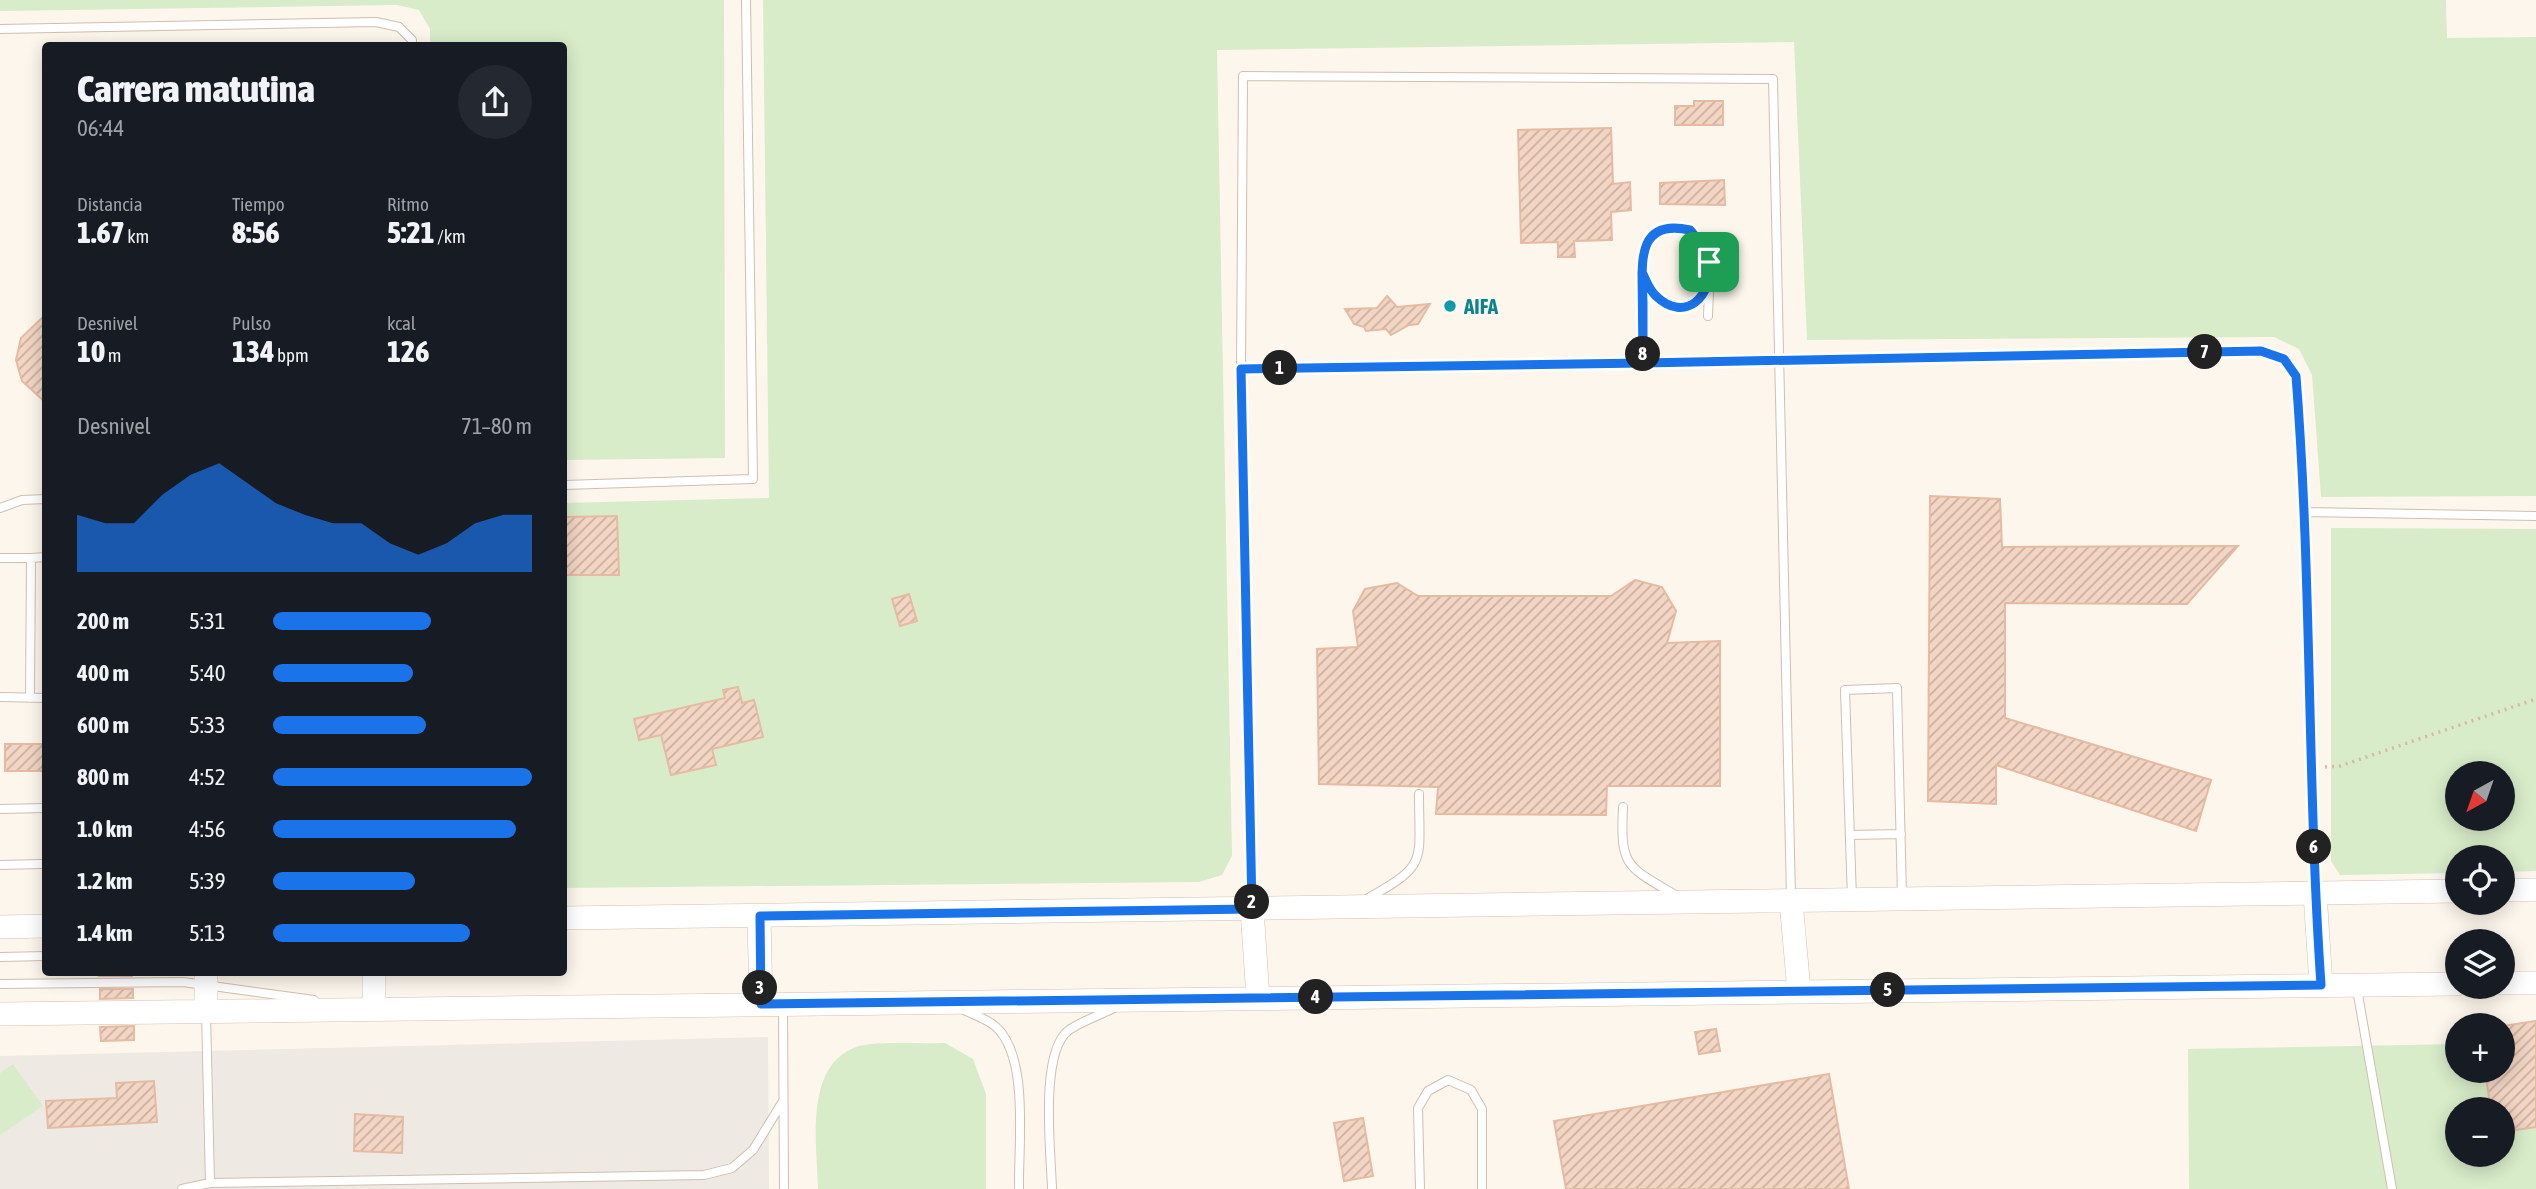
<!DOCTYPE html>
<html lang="es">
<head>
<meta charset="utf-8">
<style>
  body { margin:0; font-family:"Asap Condensed",sans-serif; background:#242831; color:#f1f3f6; height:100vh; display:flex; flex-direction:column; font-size:26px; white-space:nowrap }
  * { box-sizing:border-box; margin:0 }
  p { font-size:23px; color:#9ea1a6 }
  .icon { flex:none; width:38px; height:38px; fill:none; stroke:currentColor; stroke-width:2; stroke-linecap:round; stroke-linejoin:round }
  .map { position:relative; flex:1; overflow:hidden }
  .panel { position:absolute; left:42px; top:42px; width:525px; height:934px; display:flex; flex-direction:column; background:#171b24; border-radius:7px; box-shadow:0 4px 18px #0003 }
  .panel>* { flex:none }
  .needle { width:46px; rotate:220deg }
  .tools { position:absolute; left:2445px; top:761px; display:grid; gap:14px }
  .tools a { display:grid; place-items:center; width:70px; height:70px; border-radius:50%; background:#171b24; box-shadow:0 4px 18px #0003; font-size:35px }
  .pin { position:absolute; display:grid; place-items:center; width:60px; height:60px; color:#fff; margin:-30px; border-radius:14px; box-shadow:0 4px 10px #0006 }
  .km { position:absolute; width:35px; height:35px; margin:-18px; border-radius:50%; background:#222; color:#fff; font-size:19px; line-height:35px; text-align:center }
  .round { display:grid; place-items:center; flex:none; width:74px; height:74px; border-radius:37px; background:#242831 }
  .overview { display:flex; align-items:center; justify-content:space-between; height:119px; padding:0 35px }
  h1 { font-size:38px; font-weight:800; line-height:52px }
  .metrics { display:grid; grid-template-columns:repeat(3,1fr); gap:10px; height:119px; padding:7px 35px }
  .metrics div { display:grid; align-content:center }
  .metrics b { font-size:30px; font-weight:800 }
  .metrics small { font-size:19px; font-weight:400 }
  .metrics p { font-size:19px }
  .chart { height:196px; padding:14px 35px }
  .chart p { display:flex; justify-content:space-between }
  .chart svg { width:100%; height:126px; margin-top:7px; fill:#1a73e8; opacity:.7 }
  ul { padding:0 35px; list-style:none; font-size:23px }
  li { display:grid; grid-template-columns:112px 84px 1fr; align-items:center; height:52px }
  li i { height:18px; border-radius:9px; background:#1a73e8 }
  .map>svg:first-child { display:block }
</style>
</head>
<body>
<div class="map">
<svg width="2536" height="1189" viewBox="0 0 2536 1189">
  <defs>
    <pattern id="building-hatch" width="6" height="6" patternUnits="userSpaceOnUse" patternTransform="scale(1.75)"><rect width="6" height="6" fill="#f3d5c3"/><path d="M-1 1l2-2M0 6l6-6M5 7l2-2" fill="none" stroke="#cab0a1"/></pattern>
  </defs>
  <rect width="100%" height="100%" fill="#fdf6ec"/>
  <path fill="#efe9e4" d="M768,1037L769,1189H0V1056Z"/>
  <path fill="#d8ecc9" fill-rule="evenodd" d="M0,0H724L725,458L564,460V46L430,45V29L419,10L397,5L0,11Z
    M763,0H2446L2447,38L2536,37V496L2321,497L2312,375L2299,349L2274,337L1807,340L1794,42L1217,50L1232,856L1222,875L1199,882L564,888V503L769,498Z
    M2331,528L2536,529V871L2503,872L2502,858H2457V873L2340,875L2331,861ZM2457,774H2502V819H2457Z
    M945,1043L973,1059L986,1094V1189H818C817,1145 803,1063 859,1046C878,1041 923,1044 945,1043Z
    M2536,1043V1189H2189L2188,1049L2457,1044V1071H2502ZM2457,1110H2502V1155H2457Z
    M13,1064L43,1106L0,1135V1073Z"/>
  <path fill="url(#building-hatch)" stroke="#e6bba3" stroke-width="2" d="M1694,101H1723V125H1675V106H1694Z
    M1611,128L1613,184L1630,182L1631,210L1611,212L1612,240L1574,241L1575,257H1558V242L1521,243L1518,130Z
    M1724,180L1725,205L1660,204V183Z
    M1387,296L1397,307L1430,304L1418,324L1409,325L1391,335L1386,329L1366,331L1364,327L1354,324L1345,309L1377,308Z
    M46,314V403L22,381L16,360L21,338Z
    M1930,496L2000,499L2002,547L2238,546L2187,604L2005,603V718L2211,780L2196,831L1996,765V804L1928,801Z
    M617,516L619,575H564V517Z
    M1635,580L1662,587L1676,611L1667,643L1720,641V786H1607L1606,815L1436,814L1438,787L1319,784L1317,649L1358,647L1353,611L1365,589L1397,583L1418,596H1611Z
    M909,594L917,621L900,626L892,599Z
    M738,687L742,703L754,700L763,737L712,749L716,765L671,775L661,735L639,740L634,719L725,698L723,690Z
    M5,744H46V771H5Z
    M99,973H132V976H99Z
    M100,989H133V998L100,999Z
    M2536,1021V1127L2502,1132V1110H2491L2485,1071H2502V1026Z
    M134,1026V1040L101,1041L100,1027Z
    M1716,1029L1720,1051L1699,1054L1695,1032Z
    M1829,1074L1849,1189H1566L1554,1121Z
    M154,1081L157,1122L48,1128L46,1101L117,1098L116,1083Z
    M355,1114L403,1117L402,1153L354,1151Z
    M1363,1118L1373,1176L1344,1181L1334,1123Z"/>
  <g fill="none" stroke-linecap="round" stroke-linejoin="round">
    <g stroke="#d1beb0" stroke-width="10">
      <path id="lane" d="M0,29L376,22L399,27L412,40V46
        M1642,272C1646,280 1649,290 1656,296C1697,336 1735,266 1690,230C1635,218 1642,265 1642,302C1643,323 1643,343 1643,363
        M1708,316L1709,291
        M1241,369L2261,351L2284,359L2296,376L2306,512L2315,890
        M564,485L753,479L746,0
        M0,508L22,500L46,499
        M2306,512L2536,516
        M0,558H31L30,698
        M31,558L46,557
        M0,697L46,698
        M1623,807C1620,867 1626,866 1677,896
        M0,809L46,808
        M1850,835L1901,834
        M0,865L41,864
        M1852,899L1845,690L1897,688L1902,896
        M1365,900C1429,864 1419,864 1419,794
        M1252,904L1241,369L1243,76L1773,79L1791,898
        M0,957L46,956
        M0,984L183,982L314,1000
        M2357,989L2392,1189
        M783,1006L784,1189
        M962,1009C972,1014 987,1019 995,1026C1030,1056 1018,1146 1019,1189
        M206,1014L210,1183
        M182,1189L210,1183L704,1175L732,1168L753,1150L783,1101
        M1052,1189C1051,1153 1039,1052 1069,1030C1082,1021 1100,1015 1114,1008
        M1420,1189L1418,1108L1428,1091L1448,1080L1471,1090L1482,1109V1189"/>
    </g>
    <g stroke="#d6c0b0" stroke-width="24">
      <path id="secondary" d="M2502,890H2536
        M2315,893L2321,985
        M1791,901L1799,991
        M1252,909L1258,998
        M759,916L761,1004
        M564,918L2457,891
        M0,927L46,926
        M2502,983H2536
        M374,1008V973
        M206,1010V973
        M0,1014L2457,984"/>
    </g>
    <path stroke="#d9b8a5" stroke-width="3.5" stroke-dasharray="2 5" stroke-linecap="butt" d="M2325,767L2340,766L2536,699"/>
    <use href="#lane" stroke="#fff" stroke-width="8"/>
    <use href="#secondary" stroke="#fff" stroke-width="23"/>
  </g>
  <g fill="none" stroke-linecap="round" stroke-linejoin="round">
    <g stroke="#fff" stroke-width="14">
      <path id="route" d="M1709,262L1706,249L1690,230C1635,218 1642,265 1643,302C1643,323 1643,343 1643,363L1241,369L1252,909L760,916L761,1004L2321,985C2307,782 2312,579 2296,376L2284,359L2261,351L1643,363L1642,272C1646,280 1649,290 1656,296C1685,324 1714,296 1709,262"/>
    </g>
    <use href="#route" stroke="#1a73e8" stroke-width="9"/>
  </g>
  <circle fill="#0f9aa8" stroke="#fffaf3" stroke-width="2.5" cx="1450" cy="306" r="7"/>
  <g text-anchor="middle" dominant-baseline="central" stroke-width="6" stroke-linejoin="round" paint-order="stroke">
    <g font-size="21" font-weight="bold" fill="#0d838f" stroke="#fffaf3" text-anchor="start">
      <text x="1464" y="306">AIFA</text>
    </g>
  </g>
</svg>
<div class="tools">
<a><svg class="needle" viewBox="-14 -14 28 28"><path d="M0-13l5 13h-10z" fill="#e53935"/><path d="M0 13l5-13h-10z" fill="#9ea1a6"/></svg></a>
<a><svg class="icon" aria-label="locate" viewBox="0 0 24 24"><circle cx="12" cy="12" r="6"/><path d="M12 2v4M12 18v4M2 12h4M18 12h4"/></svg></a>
<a><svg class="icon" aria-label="layers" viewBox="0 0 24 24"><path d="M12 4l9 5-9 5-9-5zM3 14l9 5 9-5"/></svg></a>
<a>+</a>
<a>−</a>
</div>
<div class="pin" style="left:1709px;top:262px;background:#1e9e55"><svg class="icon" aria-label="arrive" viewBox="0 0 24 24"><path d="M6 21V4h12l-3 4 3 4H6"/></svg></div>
<b class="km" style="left:1280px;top:368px">1</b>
<b class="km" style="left:1252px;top:902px">2</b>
<b class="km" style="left:760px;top:988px">3</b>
<b class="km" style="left:1316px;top:997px">4</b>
<b class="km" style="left:1888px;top:990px">5</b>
<b class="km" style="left:2314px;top:847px">6</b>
<b class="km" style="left:2205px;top:352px">7</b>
<b class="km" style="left:1643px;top:354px">8</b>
<section class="panel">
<div class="overview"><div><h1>Carrera matutina</h1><p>06:44</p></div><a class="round"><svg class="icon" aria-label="share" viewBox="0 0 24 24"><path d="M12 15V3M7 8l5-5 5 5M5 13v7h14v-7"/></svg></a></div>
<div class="metrics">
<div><p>Distancia</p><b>1.67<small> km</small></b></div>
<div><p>Tiempo</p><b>8:56</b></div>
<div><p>Ritmo</p><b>5:21<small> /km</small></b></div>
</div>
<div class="metrics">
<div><p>Desnivel</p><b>10<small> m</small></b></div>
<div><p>Pulso</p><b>134<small> bpm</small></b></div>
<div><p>kcal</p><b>126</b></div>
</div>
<div class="chart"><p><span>Desnivel</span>71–80 m</p>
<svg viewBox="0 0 160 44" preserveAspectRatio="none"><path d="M0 44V24L10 27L20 27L30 17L40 10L50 6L60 13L70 20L80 24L90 27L100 27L110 34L120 38L130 34L140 27L150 24L160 24V44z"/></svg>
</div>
<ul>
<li><b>200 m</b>5:31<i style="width:61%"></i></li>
<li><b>400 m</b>5:40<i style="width:54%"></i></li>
<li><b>600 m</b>5:33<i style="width:59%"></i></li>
<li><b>800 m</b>4:52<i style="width:100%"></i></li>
<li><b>1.0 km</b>4:56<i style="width:94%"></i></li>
<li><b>1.2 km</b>5:39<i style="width:55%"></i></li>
<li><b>1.4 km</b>5:13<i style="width:76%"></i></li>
</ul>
</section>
</div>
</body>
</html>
